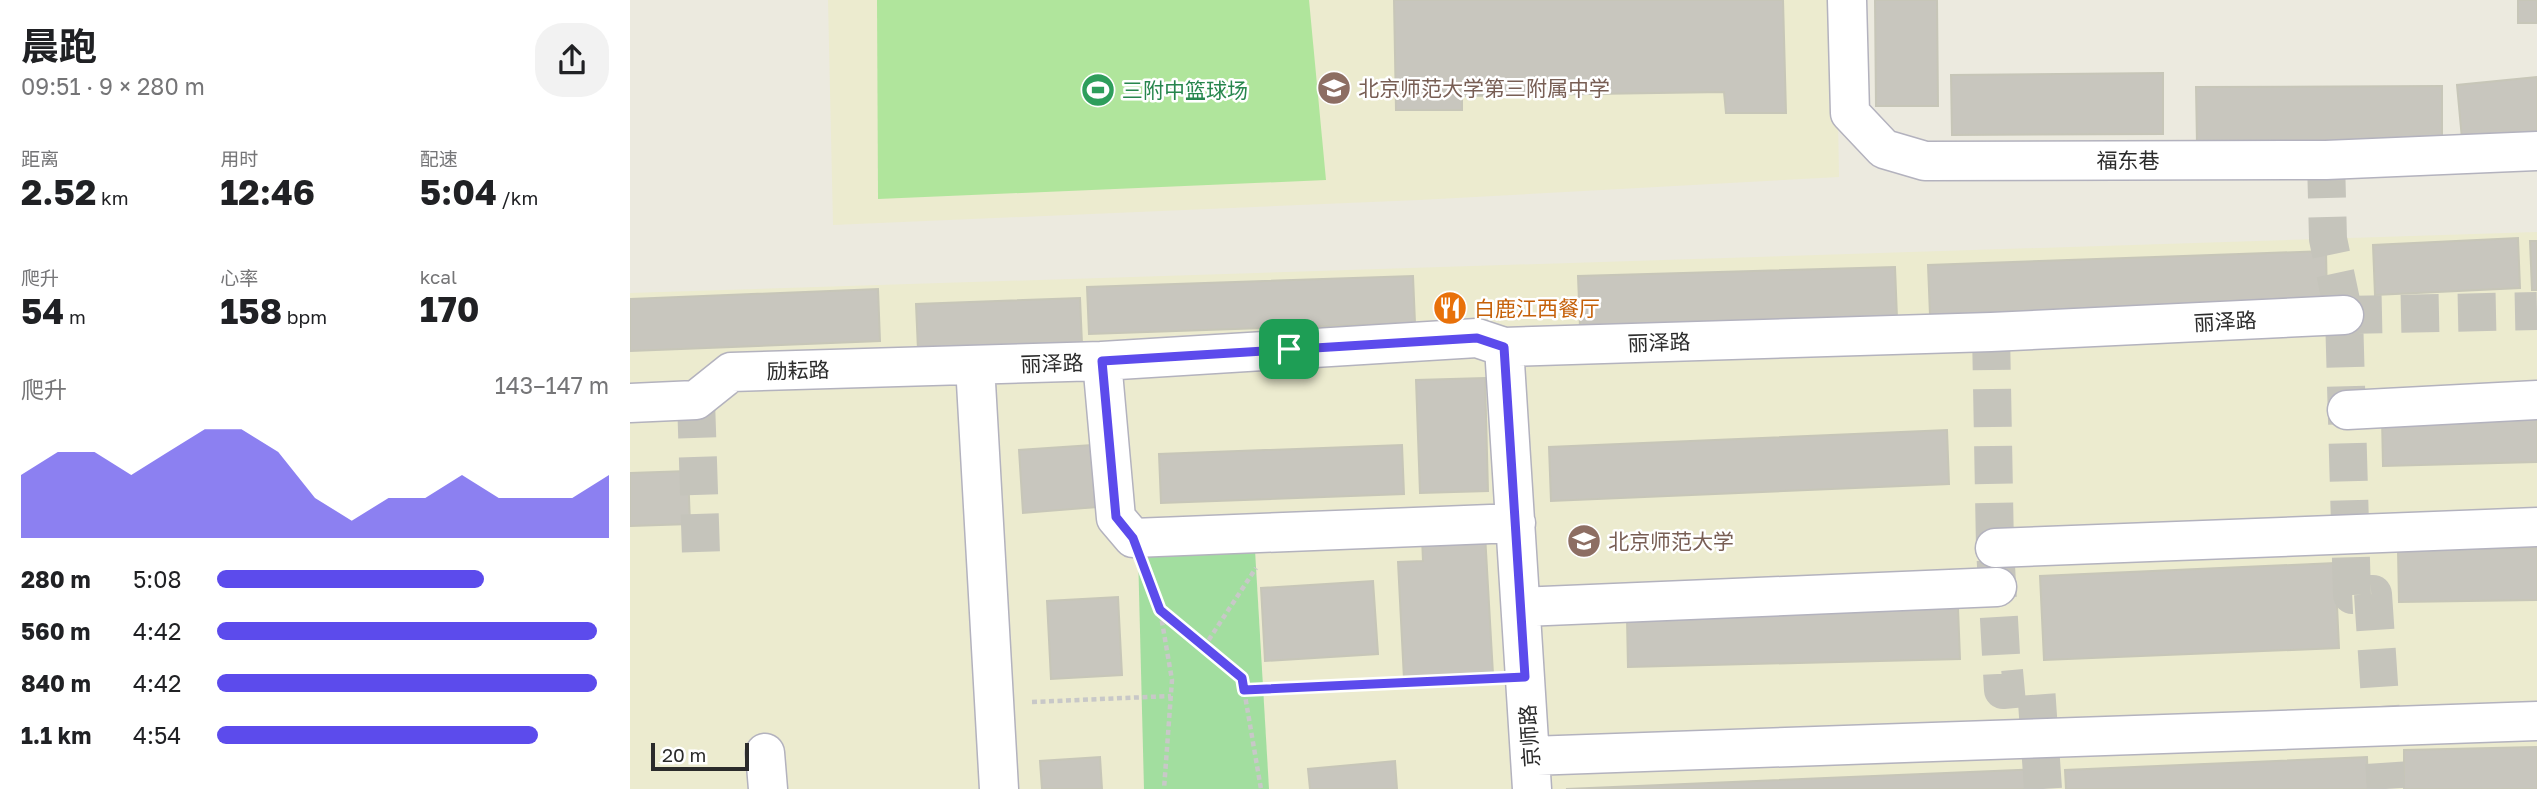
<!DOCTYPE html>
<html lang="zh">
<head>
<meta charset="utf-8">
<style>
  body { margin:0; font-family:"Golos Text","Noto Sans SC",sans-serif; background:#f2f2f2; color:#202124; height:100vh; display:flex; flex-direction:column; font-size:26px; white-space:nowrap }
  * { box-sizing:border-box; margin:0 }
  p { font-size:23px; color:#757577 }
  .icon { flex:none; width:38px; height:38px; fill:none; stroke:currentColor; stroke-width:2; stroke-linecap:round; stroke-linejoin:round }
  .map { position:relative; flex:1; overflow:hidden }
  .drawer { display:flex; flex-direction:column; background:#fff; width:630px }
  .drawer>* { flex:none }
  .scale { position:absolute; left:21px; bottom:18px; width:98px; box-sizing:border-box; padding-left:7px; border:4px solid #2b2b2b; border-top:0; font-size:19px; line-height:24px; white-space:nowrap; color:#2b2b2b; -webkit-text-stroke:5px #fff; paint-order:stroke }
  .pin { position:absolute; display:grid; place-items:center; width:60px; height:60px; color:#fff; margin:-30px; border-radius:14px; box-shadow:0 4px 10px #0006 }
  .round { display:grid; place-items:center; flex:none; width:74px; height:74px; border-radius:28px; background:#f2f2f2 }
  .overview { display:flex; align-items:center; justify-content:space-between; height:119px; padding:0 21px }
  h1 { font-size:38px; font-weight:700; line-height:52px }
  .figures { display:grid; grid-template-columns:repeat(3,1fr); gap:10px; height:119px; padding:7px 21px }
  .figures div { display:grid; align-content:center }
  .figures b { font-size:35px; font-weight:700 }
  .figures small { font-size:19px; font-weight:400 }
  .figures p { font-size:19px }
  .chart { height:196px; padding:14px 21px }
  .chart p { display:flex; justify-content:space-between }
  .chart svg { width:100%; height:126px; margin-top:7px; fill:#5c4bec; opacity:.7 }
  ul { padding:0 21px; list-style:none; font-size:23px }
  li { display:grid; grid-template-columns:112px 84px 1fr; align-items:center; height:52px }
  li i { height:18px; border-radius:9px; background:#5c4bec }
  main { display:flex; flex:1; min-height:0 }
  .map>svg:first-child { display:block }
</style>
</head>
<body>
<main>
<section class="drawer">
<div class="overview"><div><h1>晨跑</h1><p>09:51 · 9 × 280 m</p></div><a class="round"><svg class="icon" aria-label="share" viewBox="0 0 24 24"><path d="M12 15V3M7 8l5-5 5 5M5 13v7h14v-7"/></svg></a></div>
<div class="figures">
<div><p>距离</p><b>2.52<small> km</small></b></div>
<div><p>用时</p><b>12:46</b></div>
<div><p>配速</p><b>5:04<small> /km</small></b></div>
</div>
<div class="figures">
<div><p>爬升</p><b>54<small> m</small></b></div>
<div><p>心率</p><b>158<small> bpm</small></b></div>
<div><p>kcal</p><b>170</b></div>
</div>
<div class="chart"><p><span>爬升</span>143–147 m</p>
<svg viewBox="0 0 160 44" preserveAspectRatio="none"><path d="M0 44V22L10 14L20 14L30 22L40 14L50 6L60 6L70 14L80 30L90 38L100 30L110 30L120 22L130 30L140 30L150 30L160 22V44z"/></svg>
</div>
<ul>
<li><b>280 m</b>5:08<i style="width:68%"></i></li>
<li><b>560 m</b>4:42<i style="width:97%"></i></li>
<li><b>840 m</b>4:42<i style="width:97%"></i></li>
<li><b>1.1 km</b>4:54<i style="width:82%"></i></li>
</ul>
</section>
<div class="map">
<svg width="1907" height="789" viewBox="0 0 1907 789">
  <rect width="100%" height="100%" fill="#eceadf"/>
  <path fill="#ecebcf" d="M198,0H1206L1209,177L789,200L203,225Z
    M1907,232V789H0V293Z"/>
  <path fill="#a2de9f" d="M625,550L639,789H514L508,552Z"/>
  <path fill="#b0e59c" d="M247,0H679L696,180L248,199Z"/>
  <path fill="#c8c6be" stroke="#c7c6b8" stroke-width="2" d="M764,0H1153L1156,113H1096L1094,92L832,96V110H766Z
    M1245,0H1307L1308,106H1246Z
    M1888,0H1907V23H1888Z
    M1533,73V134L1322,135L1321,75Z
    M1907,77V132L1832,139L1827,85Z
    M1812,86V142L1567,143L1566,87Z
    M1888,238L1890,288L1745,295L1743,245Z
    M1900,241H1907V290H1902Z
    M1696,251L1697,302L1300,315L1298,265Z
    M1265,267L1267,318L950,327L948,276Z
    M783,276L785,323L459,334L457,287Z
    M248,289L250,341L0,351V299Z
    M450,298L452,344L288,350L286,304Z
    M855,378L858,491L790,493L786,380Z
    M1907,414V462L1753,466L1752,418Z
    M1317,430L1319,484L921,501L919,447Z
    M462,445L467,507L393,513L389,450Z
    M772,445L774,494L531,503L529,454Z
    M58,471L60,524L0,526V473Z
    M855,534L863,674L774,679L768,562L793,561L792,537Z
    M1907,548V600L1769,602L1768,550Z
    M1705,563L1709,648L1414,660L1410,576Z
    M743,581L748,654L635,661L631,588Z
    M488,597L492,675L421,679L417,601Z
    M1328,608L1330,659L998,667L997,618Z
    M1907,747V789H1774V750Z
    M470,757L472,789H412L410,761Z
    M1737,757L1738,789H1436L1435,770Z
    M765,761L767,789H680L678,769Z
    M1407,769L1408,789H936L1388,770Z"/>
  <g fill="none" stroke-linecap="round" stroke-linejoin="round">
    <path stroke="#c5c4bb" stroke-width="38" stroke-dasharray="38 19" stroke-linecap="butt" d="M1696,160L1698,239L1714,315L1722,595L1743,594L1756,789
      M1714,315L1907,311
      M1361,332L1365,548L1373,690L1406,687L1413,789
      M66,400L71,554"/>
    <g stroke="#b3b2be" stroke-width="41">
      <path id="minor" d="M1217,0L1220,113L1254,149L1295,161L1696,160L1907,151
        M874,347L902,789
        M472,361L486,518L503,538L886,523
        M345,365L369,789
        M0,403L66,400L101,372L472,361L847,338L874,347L1361,332L1714,315
        M1717,410L1907,400
        M1365,548L1907,527
        M891,607L1367,587
        M135,753L138,789
        M900,756L1907,721"/>
    </g>
    <path stroke="#c8c8c8" stroke-width="4.5" stroke-dasharray="5 3.5" stroke-linecap="butt" d="M516,572L530,610L542,680L534,789
      M531,610L612,678L631,789
      M574,647L626,568
      M614,690L859,678
      M402,702L541,696"/>
    <use href="#minor" stroke="#fff" stroke-width="38"/>
  </g>
  <g fill="none" stroke-linecap="round" stroke-linejoin="round">
    <g stroke="#fff" stroke-width="14">
      <path id="route" d="M847,338L874,347L895,677L614,690L612,678L530,610L503,538L486,517L472,361Z"/>
    </g>
    <use href="#route" stroke="#5c4bec" stroke-width="9"/>
  </g>
  <defs>
    <g id="school-disc" transform="scale(1.75)"><circle r="9.5" fill="#8d6e63" stroke="#fff"/><path d="M0-5L7-2L0 1L-7-2ZM-4 1L0 2.5L4 1V4Q0 6-4 4Z" fill="#fff"/></g>
    <g id="stadium-disc" transform="scale(1.75)"><circle r="9.5" fill="#2e9e5b" stroke="#fff"/><path d="M0-5a6.5 5 0 1 0 0 10a6.5 5 0 1 0 0-10ZM-3.5-1.8h7v3.6h-7Z" fill="#fff"/></g>
    <g id="restaurant-disc" transform="scale(1.75)"><circle r="9.5" fill="#e8710a" stroke="#fff"/><path d="M-5-6h1v4h1v-4h1v4h1v-4h1v5L-1.5 .5V6h-2V.5L-5-1ZM5-6V6H3V1.5H1.5Q1.5-4 5-6Z" fill="#fff"/></g>
    <g id="university-disc" transform="scale(1.75)"><circle r="9.5" fill="#8d6e63" stroke="#fff"/><path d="M0-5L7-2L0 1L-7-2ZM-4 1L0 2.5L4 1V4Q0 6-4 4Z" fill="#fff"/></g>
  </defs>
  <g fill-rule="evenodd">
    <use href="#school-disc" x="704" y="88"/>
    <use href="#stadium-disc" x="468" y="90"/>
    <use href="#restaurant-disc" x="820" y="308"/>
    <use href="#university-disc" x="954" y="541"/>
  </g>
  <g text-anchor="middle" dominant-baseline="central" stroke-width="5" stroke-linejoin="round" paint-order="stroke">
    <g font-size="21" fill="#785e54" stroke="#fff" text-anchor="start">
      <text x="728" y="88">北京师范大学第三附属中学</text>
      <text x="978" y="541">北京师范大学</text>
    </g>
    <g font-size="21" fill="#27864d" stroke="#fff" text-anchor="start">
      <text x="492" y="90">三附中篮球场</text>
    </g>
    <g font-size="21" fill="#2b2b2b" stroke="#fff">
      <text x="1498" y="160">福东巷</text>
      <text transform="translate(1595 321) rotate(-3)">丽泽路</text>
      <text transform="translate(1029 342) rotate(-2)">丽泽路</text>
      <text transform="translate(422 363) rotate(-2)">丽泽路</text>
      <text transform="translate(168 370) rotate(-2)">励耘路</text>
      <text transform="translate(899 736) rotate(-94)">京师路</text>
    </g>
    <g font-size="21" fill="#c56008" stroke="#fff" text-anchor="start">
      <text x="844" y="308">白鹿江西餐厅</text>
    </g>
  </g>
</svg>
<div class="scale">20 m</div>
<div class="pin" style="left:659px;top:349px;background:#1e9e55"><svg class="icon" aria-label="arrive" viewBox="0 0 24 24"><path d="M6 21V4h12l-3 4 3 4H6"/></svg></div>
</div>
</main>
</body>
</html>
